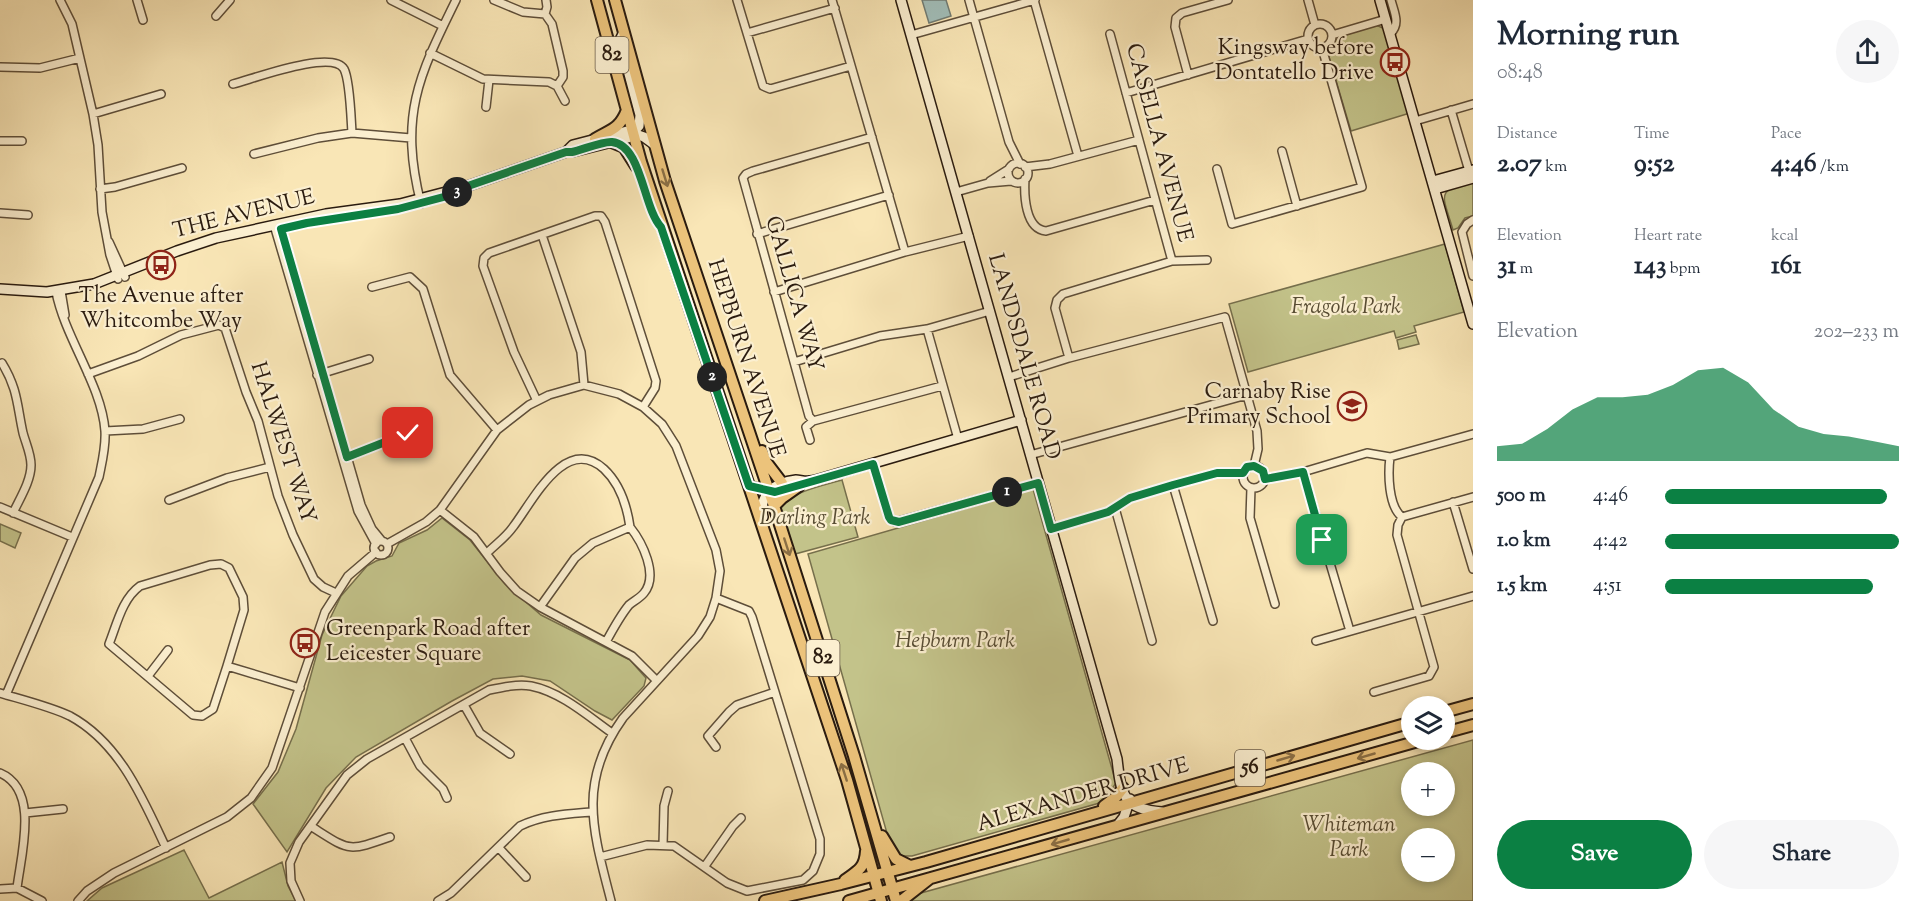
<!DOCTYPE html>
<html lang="en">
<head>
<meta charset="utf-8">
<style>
  body { margin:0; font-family:"Sorts Mill Goudy",serif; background:#f6f6f7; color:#1f2937; height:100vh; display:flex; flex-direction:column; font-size:22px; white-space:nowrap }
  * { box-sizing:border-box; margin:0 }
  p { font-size:20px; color:#747a83 }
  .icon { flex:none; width:33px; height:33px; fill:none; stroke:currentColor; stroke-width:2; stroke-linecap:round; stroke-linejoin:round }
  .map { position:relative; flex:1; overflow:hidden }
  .side { display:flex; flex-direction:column; background:#fff; width:450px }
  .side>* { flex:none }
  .tools { position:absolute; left:1401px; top:696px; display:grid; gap:12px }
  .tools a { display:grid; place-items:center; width:54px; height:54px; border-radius:50%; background:#fff; box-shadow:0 3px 9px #0003; font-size:30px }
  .pin { position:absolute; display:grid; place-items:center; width:51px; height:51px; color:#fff; margin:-26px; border-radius:12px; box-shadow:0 3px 9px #0006 }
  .km { position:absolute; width:30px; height:30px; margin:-15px; border-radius:50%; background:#222; color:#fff; font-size:16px; line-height:30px; text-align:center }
  .round { display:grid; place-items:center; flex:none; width:63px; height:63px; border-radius:32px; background:#f6f6f7 }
  .summary { display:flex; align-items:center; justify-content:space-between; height:102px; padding:0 24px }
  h1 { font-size:33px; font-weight:700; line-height:45px }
  .metrics { display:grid; grid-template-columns:repeat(3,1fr); gap:9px; height:102px; padding:6px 24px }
  .metrics div { display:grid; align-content:center }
  .metrics b { font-size:26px; font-weight:700 }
  .metrics small { font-size:16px; font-weight:400 }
  .metrics p { font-size:16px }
  .chart { height:168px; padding:12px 24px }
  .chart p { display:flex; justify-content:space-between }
  .chart svg { width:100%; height:108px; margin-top:6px; fill:#0b8043; opacity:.7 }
  .cta { display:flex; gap:12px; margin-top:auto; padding:12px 24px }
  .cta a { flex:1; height:69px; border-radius:36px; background:#0b8043; color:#fff; font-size:24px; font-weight:700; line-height:69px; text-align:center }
  .cta a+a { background:#f6f6f7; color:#1f2937 }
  ul { padding:0 24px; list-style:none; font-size:20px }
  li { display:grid; grid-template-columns:96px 72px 1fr; align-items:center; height:45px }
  li i { height:15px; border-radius:8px; background:#0b8043 }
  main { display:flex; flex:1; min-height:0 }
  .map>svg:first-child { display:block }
</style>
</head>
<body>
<main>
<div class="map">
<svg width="1473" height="901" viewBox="0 0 1473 901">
  <rect width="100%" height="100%" fill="#f9e6b6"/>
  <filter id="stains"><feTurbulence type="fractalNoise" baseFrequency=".00333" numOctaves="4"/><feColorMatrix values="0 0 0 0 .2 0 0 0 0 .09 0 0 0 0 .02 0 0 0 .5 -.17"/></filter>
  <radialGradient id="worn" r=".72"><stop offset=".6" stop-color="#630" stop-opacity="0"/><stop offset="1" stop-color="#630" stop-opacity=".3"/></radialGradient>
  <path fill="#c3c38a" stroke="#766f4c" stroke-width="1.5" fill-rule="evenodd" d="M1376,25L1385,29L1410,113L1351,131L1329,57L1330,46L1339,37Z
    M1473,180V216L1465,218L1458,228L1453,230C1443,195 1434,191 1473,180Z
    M1445,244L1464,312L1414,326L1416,332L1396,338L1394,331L1248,372L1229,304Z
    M1416,335L1419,344L1399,349L1397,340Z
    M842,480L858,537L795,554L779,506C796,491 821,486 842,480Z
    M1033,489L1116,783L1103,802L912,856H900L890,844L808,554Z
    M442,518L470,540L505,584L541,615L630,660L646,678L644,686L612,720L595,711L550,681L522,676L493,679L452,701L356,757L326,788L287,852L253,804L278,772L296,729L322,635L341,596L367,566L376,561L392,556L399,543L427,530Z
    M0,524L21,533L15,548L0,541Z
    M1473,740V901H910L921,893ZM1412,772H1444V806H1412ZM1412,838H1444V872H1412Z
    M184,850L209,898L282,862L288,886L296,901H87L102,888Z"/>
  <path fill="#a1bdb8" stroke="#717c74" stroke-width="1.5" d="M922,0H946L951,16L929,23Z"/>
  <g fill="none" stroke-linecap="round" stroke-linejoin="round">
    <g stroke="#5e4e39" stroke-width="10">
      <path id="street" d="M60,0L72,24L93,114L98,145L102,212L110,255L118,279
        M137,0L143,20
        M391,0L443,26
        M494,0L523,12L545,14
        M737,0L763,86L770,89L851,66
        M832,0L905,252
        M969,0L1009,142L1020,164
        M1034,0L1078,156
        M1308,0L1315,25
        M545,14L552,24L563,71V77L557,86
        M545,14L547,7L546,0
        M216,16L230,0
        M1308 36a12 12 0 1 1 24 0a12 12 0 1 1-24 0Z
        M747,33L835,8
        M1110,34L1172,261
        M1390,34C1401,24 1394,12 1391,0
        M911,35L1035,0
        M1332,35L1386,19
        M430,53L483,79L549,82L557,86L565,101
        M0,67L40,68L80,58
        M1188,75L1175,27L1176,18L1182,13L1228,0
        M233,84C253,79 332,49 344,69C350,80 351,118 352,133
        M1126,93L1308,39
        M486,107L489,80
        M1451,110L1469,171
        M93,114L161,94
        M1415,121L1473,104
        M0,141H22
        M1282,151L1297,206
        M254,154L318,138L352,133L411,138
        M1008 173a10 10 0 1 1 20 0a10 10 0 1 1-20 0Z
        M1025,167L1050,164L1139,140
        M1217,169L1232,224L1362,187L1322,48
        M1025,179C1024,195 1025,229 1046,231L1155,200
        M990,181L1009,169
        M100,189L115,187L182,168
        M956,192L988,183L1011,181
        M421,204C399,116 418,77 456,0
        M0,213L28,215
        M1473,220L1467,224L1462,232L1473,276
        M280,224L361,505L372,529L381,540
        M274,225L358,511L376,544
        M757,234L889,195
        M542,235L581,352L584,385
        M109,242L125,277
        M372,287L410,277L423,289L450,375L497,430
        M61,291L65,315
        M774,292L905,252L969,236
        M927,329L958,439
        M1069,358L1055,308L1057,300L1063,294L1172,261L1207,260
        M794,362L880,336L927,329L990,311
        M2,363C18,389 17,406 23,433C26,444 31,454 31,465C31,481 20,498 13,513
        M88,374L138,356L181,335L219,325L225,328L246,392L258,421L278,496L293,535L314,579L323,587L336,593
        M317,375L369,359
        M1009,377L1069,358L1225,317L1257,431L1258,449L1254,466
        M537,401L514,352L483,266L484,258L489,253L595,216H601L605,222L656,381L655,388L643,407
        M813,421L809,416L743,178L746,174L753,171L872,137
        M105,431L143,429L180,419
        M810,440L806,427L813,421L942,386
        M1030,455L1247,395
        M1390,457C1388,473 1388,506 1402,517L1473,497
        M343,459L408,433
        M873,464L889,517L895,522L1038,483
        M1243 477a11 11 0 1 1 22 0a11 11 0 1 1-22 0Z
        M1303,472L1350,631
        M1265,479L1303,472L1367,453L1390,457L1473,434
        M1173,485L1213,621
        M1251,488L1250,518L1275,604
        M169,500L227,478L270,467
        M1453,502L1473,569
        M0,507L72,537
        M1115,508L1152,641
        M440,510L474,537L500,572L517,591L540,607L632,656L656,680
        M1051,529L1108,512L1130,498L1173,485L1217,473H1243
        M374 548a7 7 0 1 1 14 0a7 7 0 1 1-14 0Z
        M387,544L426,522L440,510L497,430L529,405L549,395L584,385L619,394L643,407L662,424L676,446L716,550L720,571L716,598L710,617L698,636L623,718C577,782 593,831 611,901
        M487,553C495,545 506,537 513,527C533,501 565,434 604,469C619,483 627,506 630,527
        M540,607L575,558L593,543L630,527
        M1316,641L1473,596
        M606,642C613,629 620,616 629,605C634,601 640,598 644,593C659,575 642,542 630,527
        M227,666L213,709L202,716L193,715L109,644C117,624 122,599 140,586L210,565L221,564L229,568L243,597L244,610L227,666L300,688
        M148,676L168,650
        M1374,692L1429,676L1434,667L1397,535L1398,525L1402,517
        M0,693C20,699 52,707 70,716C120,743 143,799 166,848
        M6,695L99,477C102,462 106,447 105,431C102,386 65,338 56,292
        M464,705L480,733L510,754
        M405,738L420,766L443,789L447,798
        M716,747L708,736L729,712L737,705L775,692
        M0,773C40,790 21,854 17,888
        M25,813L63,809
        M312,827C350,851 347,852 390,837
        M663,845L664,806L668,791
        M499,848L526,877
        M600,857L647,845L674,846L727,883L747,891L803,880L813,871L820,854V839L752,617L749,611L716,598
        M705,866L733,826L741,818
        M0,889L17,888L42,901
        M78,901L87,891L114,873L227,817L251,798L272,768L325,612L348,576L376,552
        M300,901L291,881L290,863L299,842L347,775L367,759L489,690C503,687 517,684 531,686C561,692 588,716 612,733
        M438,901L451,893L520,826C543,815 567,814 591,812"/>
    </g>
    <g stroke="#2a1b0f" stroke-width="12">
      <path id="secondary" d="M901,0L1117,759C1121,795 1123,809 1162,812
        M1380,0L1473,324
        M566,152L573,145L627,131L644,137L655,145
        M1433,181L1473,170
        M1435,189L1473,178
        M0,289L47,292L94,284L177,251L216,238L326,214L400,204L465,187L566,152H572L628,138L639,126L640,115L620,40L623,34
        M749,486L775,492L796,487
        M763,517C758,495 775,482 796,480C800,480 805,482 810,481C818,480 825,477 833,475L1021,420
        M1117,826L1124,817L1130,799"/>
    </g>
    <g stroke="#2a1b0f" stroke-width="14">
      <path id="primary" d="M597,0L641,162L847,780L881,901
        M615,0L665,181L774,506L854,756L896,901
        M595,139C611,129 619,130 627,110
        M612,142L624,147L636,166
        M762,451L766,462L782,483
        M774,506L782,498L799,486
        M1444,712L1473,704
        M1444,733L1473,725
        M1104,806L1116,797L1123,788
        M882,836L896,859L910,866
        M845,880C858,871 865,868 866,851
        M765,901L841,884L926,862L1412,722
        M849,901L1422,740
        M901,901L929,879"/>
    </g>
    <use href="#street" stroke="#fbefd0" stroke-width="7"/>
    <use href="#secondary" stroke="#fbefd0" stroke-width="9"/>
    <use href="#primary" stroke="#ecc37b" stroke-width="10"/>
  </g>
  <defs><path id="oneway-shaft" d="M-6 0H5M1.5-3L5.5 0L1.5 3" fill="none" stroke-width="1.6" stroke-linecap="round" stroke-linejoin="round" transform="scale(1.5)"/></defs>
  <g stroke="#8b6f45">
    <use href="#oneway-shaft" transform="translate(665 178) rotate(73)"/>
    <use href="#oneway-shaft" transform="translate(787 547) rotate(72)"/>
    <use href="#oneway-shaft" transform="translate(1366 756) rotate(164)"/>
    <use href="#oneway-shaft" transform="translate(1286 758) rotate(-16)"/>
    <use href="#oneway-shaft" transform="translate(844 772) rotate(-108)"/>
    <use href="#oneway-shaft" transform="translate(1060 842) rotate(164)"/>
  </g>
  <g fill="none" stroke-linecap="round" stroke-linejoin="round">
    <g stroke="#fff" stroke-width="12">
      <path id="route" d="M408,433L347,457L281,229L307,223L398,209L455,194L465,187L566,152H572C582,150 603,141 612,142C642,145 643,208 661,227L749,486L775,492L873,464L889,517L891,520L899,522L1038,483L1051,529L1108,512L1130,498L1173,485L1217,473H1243L1247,467L1254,466L1263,471L1265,479L1303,472L1322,540"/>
    </g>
    <use href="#route" stroke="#0b8043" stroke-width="8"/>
  </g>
  <defs>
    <g id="bus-ring" transform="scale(1.5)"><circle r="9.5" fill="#fbefd0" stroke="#8f2418" stroke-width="1.5"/><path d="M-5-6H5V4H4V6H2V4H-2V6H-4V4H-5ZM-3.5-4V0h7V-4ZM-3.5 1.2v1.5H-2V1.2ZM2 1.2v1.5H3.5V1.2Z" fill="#8f2418"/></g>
    <g id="school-ring" transform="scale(1.5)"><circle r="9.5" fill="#fbefd0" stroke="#8f2418" stroke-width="1.5"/><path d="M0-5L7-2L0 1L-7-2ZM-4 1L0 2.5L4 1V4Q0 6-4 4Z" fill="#8f2418"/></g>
  </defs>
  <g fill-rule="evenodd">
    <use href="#bus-ring" x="1395" y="62"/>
    <use href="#bus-ring" x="161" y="265"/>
    <use href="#school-ring" x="1352" y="406"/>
    <use href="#bus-ring" x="305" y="643"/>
  </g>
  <g text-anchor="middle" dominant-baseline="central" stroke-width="4.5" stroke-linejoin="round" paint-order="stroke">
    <g fill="#fbefd0" stroke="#695b49" stroke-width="1.5">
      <rect x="595.5" y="37" width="33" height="36" rx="4.5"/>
      <rect x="806.5" y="640" width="33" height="36" rx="4.5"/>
      <rect x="1235" y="750" width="30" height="36" rx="4.5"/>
    </g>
    <g font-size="21" font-weight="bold" fill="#2a1b0f">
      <text x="612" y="55">82</text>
      <text x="823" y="658">82</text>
      <text x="1250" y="768">56</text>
    </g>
    <g font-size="22" fill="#2a1b0f" stroke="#fbefd0" text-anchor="end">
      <text x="1374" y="49">Kingsway before<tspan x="1374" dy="25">Dontatello Drive</tspan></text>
      <text x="161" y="297" text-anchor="middle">The Avenue after<tspan x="161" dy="25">Whitcombe Way</tspan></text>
      <text x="1331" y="393">Carnaby Rise<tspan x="1331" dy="25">Primary School</tspan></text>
      <text x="326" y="630" text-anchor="start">Greenpark Road after<tspan x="326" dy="25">Leicester Square</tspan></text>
    </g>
    <g font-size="22" fill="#2a1b0f" stroke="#fbefd0">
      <text transform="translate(1158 143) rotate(75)">CASELLA AVENUE</text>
      <text transform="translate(244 215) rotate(-14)">THE AVENUE</text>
      <text transform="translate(793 294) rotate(74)">GALLICA WAY</text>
      <text transform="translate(1023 357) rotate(74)">LANDSDALE ROAD</text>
      <text transform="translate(745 359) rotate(72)">HEPBURN AVENUE</text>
      <text transform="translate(282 443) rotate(72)">HALWEST WAY</text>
      <text transform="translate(1083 796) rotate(-16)">ALEXANDER DRIVE</text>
    </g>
    <g font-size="22" font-style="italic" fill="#584d34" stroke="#fbefd0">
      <text x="1346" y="308">Fragola Park</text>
      <text x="815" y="519">Darling Park</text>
      <text x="955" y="642">Hepburn Park</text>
      <text x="1349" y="826">Whiteman<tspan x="1349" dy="25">Park</tspan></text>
    </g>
  </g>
  <rect width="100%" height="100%" filter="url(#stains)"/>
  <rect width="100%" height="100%" fill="url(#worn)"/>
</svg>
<div class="tools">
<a><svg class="icon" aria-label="layers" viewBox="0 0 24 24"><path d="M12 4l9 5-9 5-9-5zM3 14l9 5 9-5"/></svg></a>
<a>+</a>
<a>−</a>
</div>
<div class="pin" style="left:1322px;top:540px;background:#1e9e55"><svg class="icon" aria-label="arrive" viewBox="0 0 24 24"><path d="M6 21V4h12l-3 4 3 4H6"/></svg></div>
<div class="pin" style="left:408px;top:433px;background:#d93025"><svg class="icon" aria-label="check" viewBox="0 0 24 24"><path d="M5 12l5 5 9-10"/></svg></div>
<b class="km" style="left:1007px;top:492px">1</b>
<b class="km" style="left:712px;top:377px">2</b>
<b class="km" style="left:457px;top:192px">3</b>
</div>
<section class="side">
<div class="summary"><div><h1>Morning run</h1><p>08:48</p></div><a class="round"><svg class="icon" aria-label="share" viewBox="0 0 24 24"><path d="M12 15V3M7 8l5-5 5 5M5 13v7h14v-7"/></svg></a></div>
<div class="metrics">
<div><p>Distance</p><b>2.07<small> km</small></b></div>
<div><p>Time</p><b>9:52</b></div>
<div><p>Pace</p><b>4:46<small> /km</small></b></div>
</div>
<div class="metrics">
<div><p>Elevation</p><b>31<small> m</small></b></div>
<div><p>Heart rate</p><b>143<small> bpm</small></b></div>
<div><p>kcal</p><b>161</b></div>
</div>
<div class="chart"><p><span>Elevation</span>202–233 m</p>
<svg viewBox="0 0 160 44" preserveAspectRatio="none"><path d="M0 44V38L10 37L20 31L30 23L40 18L50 18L60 17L70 13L80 7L90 6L100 12L110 23L120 30L130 33L140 34L150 36L160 38V44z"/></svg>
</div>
<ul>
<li><b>500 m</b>4:46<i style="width:95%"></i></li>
<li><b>1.0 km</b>4:42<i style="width:100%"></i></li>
<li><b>1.5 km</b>4:51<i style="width:89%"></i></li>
</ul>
<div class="cta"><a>Save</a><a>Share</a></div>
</section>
</main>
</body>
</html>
